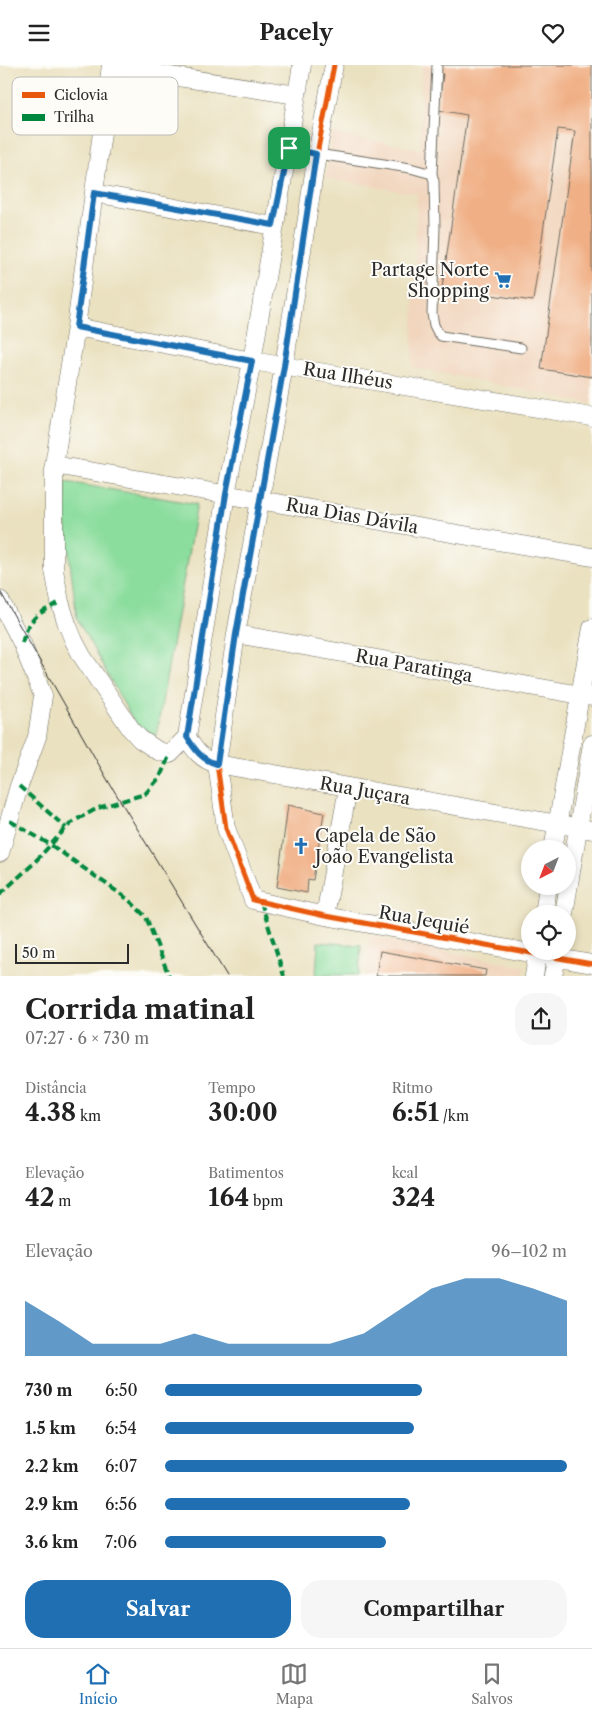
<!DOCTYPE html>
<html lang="pt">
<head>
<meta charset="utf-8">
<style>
  body { margin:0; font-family:"Libre Caslon Text",serif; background:#f6f6f6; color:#222; height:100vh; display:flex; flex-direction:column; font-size:19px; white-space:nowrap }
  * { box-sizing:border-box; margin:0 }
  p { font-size:16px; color:#767676 }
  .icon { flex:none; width:28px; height:28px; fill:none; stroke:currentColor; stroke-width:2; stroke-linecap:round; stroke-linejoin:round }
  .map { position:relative; height:911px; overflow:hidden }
  .side { display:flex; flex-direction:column; background:#fff; flex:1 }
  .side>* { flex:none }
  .needle { width:32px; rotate:222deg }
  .controls { position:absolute; left:521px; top:775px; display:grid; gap:10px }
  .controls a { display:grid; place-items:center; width:55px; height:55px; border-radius:50%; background:#fff; box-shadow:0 2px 8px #0003; font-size:25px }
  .scale { position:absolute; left:15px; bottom:12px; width:114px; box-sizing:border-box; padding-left:5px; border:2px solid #2b2b2b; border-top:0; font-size:14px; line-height:18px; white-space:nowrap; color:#2b2b2b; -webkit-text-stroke:4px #fdfcf7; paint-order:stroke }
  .pin { position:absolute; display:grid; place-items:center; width:42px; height:42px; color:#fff; margin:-21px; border-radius:10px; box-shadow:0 2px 8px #0006 }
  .round { display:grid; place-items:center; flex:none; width:52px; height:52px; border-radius:20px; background:#f6f6f6 }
  .summary { display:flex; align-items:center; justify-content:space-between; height:85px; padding:0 25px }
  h1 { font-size:28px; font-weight:800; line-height:38px }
  .stats { display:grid; grid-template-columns:repeat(3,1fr); gap:8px; height:85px; padding:5px 25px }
  .stats div { display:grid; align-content:center }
  .stats b { font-size:25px; font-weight:800 }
  .stats small { font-size:14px; font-weight:400 }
  .stats p { font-size:14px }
  .chart { height:140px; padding:10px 25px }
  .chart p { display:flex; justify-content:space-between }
  .chart svg { width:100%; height:90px; margin-top:5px; fill:#1f6fb2; opacity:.7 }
  .button { display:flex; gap:10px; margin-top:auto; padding:10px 25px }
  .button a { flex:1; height:58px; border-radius:20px; background:#1f6fb2; color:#fff; font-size:20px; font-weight:800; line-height:58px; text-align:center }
  .button a+a { background:#f6f6f6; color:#222 }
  ul { padding:0 25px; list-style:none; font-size:16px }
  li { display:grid; grid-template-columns:80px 60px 1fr; align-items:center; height:38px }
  li i { height:12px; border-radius:6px; background:#1f6fb2 }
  header { display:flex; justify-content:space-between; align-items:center; height:65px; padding:0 25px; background:#fff; font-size:22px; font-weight:800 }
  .tab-bar { display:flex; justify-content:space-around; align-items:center; height:70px; border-top:1px solid #e0e0e0; background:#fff; font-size:14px; color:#767676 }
  .tab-bar a { display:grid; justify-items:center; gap:2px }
  .tab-bar .active { color:#1f6fb2 }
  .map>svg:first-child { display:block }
</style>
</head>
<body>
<header><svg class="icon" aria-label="menu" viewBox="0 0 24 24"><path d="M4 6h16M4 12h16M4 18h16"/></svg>Pacely<svg class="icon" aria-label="heart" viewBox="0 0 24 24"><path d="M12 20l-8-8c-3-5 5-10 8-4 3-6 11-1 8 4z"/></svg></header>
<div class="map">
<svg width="592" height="911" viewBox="0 0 592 911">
  <rect width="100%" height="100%" fill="#fdfcf7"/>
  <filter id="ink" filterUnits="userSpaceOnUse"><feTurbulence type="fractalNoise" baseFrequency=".02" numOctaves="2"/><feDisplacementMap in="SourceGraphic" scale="10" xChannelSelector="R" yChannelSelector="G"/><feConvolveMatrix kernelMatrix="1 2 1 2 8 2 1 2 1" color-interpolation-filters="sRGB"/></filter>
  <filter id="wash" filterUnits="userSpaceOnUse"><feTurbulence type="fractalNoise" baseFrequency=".0096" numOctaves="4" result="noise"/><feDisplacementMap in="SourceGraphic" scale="20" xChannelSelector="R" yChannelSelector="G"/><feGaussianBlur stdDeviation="1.12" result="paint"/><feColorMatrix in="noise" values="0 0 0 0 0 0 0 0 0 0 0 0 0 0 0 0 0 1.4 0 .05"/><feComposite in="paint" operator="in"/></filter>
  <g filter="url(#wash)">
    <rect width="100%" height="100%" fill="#eae1c0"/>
    <path fill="#f1d5bd" d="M422,0H592V339L412,302L417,129L326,113L332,68L420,84Z
      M370,871L525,902L523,910L366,911Z"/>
    <path fill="#8bdd9d" stroke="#5b8464" d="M66,417L197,439L156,671L135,659L77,554L65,456Z
      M318,877L361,880L359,910H316Z"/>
    <g id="blocks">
      <path fill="#f0af84" d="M438,0H592V312L541,304L575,66L558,64L533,236L442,223L467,50L438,45L443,9L437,8Z
        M288,740L324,748L313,815L308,814L307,828L277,822Z
        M380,886L486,905L485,911H376Z"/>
    </g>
  </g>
  <g filter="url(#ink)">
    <use href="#blocks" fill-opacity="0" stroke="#6e6b5f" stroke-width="1"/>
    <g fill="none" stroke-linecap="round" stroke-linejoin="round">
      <g stroke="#6e6b5f" stroke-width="11">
        <path id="lane" d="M289,83L317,89L410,103L432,109L434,116L435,162L432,249L434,260L437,266L441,271L521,283
          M432,109L437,0"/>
      </g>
      <g stroke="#6e6b5f" stroke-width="19">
        <path id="street" d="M111,0L76,262L54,400V505L60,537L67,559L74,576L82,591L131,664L140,674L158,686L170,689L187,672
          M334,0L317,89L284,301L236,569L217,699L226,763L253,835L325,851L592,899
          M111,2L297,30
          M94,128L273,161
          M76,262L252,296L592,352
          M54,400L592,492
          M0,535L22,578L43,631L37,672L19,721L0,788
          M236,569L592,632
          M187,672L226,429L252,296L302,0
          M187,672C194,685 202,695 217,699L592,765
          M553,784L592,563
          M544,849L548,821
          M564,849L592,679
          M325,851L348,723
          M534,911L538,886
          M553,911L558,886"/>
      </g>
      <use href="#lane" stroke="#fff" stroke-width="9"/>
      <use href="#street" stroke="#fff" stroke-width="18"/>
      <path stroke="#2b2b2b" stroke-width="1" d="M0,526L107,714L227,911"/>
      <path stroke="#00873e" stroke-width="4" stroke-dasharray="8 4" stroke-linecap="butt" d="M22,578C29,552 38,549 60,537
        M19,721L66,763
        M10,756L51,780L129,835L146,852L169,911
        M0,829L32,800L66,763L74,756L98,743L145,729L160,712L170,689
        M261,837L284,911"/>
      <g stroke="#fdfcf7" stroke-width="8">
        <path id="cycleway" d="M334,0L317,89L284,301L236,569L217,699L226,763L253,835L325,851L592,899"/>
      </g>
      <use href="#cycleway" stroke="#e8590c" stroke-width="5"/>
    </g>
  </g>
  <g fill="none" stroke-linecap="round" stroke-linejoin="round" filter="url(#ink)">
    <g stroke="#fff" stroke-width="10">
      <path id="route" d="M289,83L316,89L284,301L236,569L217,699C202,695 195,685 187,672L226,429L252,296L76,262L94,128L273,160Z"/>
    </g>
    <use href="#route" stroke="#1f6fb2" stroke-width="6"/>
  </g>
  <defs>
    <g id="supermarket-bare" transform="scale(1.35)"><path d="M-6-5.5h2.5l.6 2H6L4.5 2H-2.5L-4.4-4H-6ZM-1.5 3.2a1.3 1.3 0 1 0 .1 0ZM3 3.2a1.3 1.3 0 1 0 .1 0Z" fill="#1f6fb2" stroke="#fdfcf7" stroke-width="2.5" paint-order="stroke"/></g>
    <g id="church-bare" transform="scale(1.35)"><path d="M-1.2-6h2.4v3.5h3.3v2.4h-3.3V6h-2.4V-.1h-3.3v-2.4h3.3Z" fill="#1f6fb2" stroke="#fdfcf7" stroke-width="2.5" paint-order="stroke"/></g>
  </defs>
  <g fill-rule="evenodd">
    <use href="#supermarket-bare" x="503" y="215"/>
    <use href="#church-bare" x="301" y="781"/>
  </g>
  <g text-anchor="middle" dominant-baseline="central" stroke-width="4" stroke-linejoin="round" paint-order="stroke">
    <g font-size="18" fill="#2b2b2b" stroke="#fdfcf7" text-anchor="end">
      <text x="489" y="205">Partage Norte<tspan x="489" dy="21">Shopping</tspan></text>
      <text x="315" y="771" text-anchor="start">Capela de São<tspan x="315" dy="21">João Evangelista</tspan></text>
    </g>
    <g font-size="18" fill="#2b2b2b" stroke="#fdfcf7">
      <text transform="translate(348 311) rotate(9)">Rua Ilhéus</text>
      <text transform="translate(352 451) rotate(10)">Rua Dias Dávila</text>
      <text transform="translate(414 601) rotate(10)">Rua Paratinga</text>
      <text transform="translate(365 726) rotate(10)">Rua Juçara</text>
      <text transform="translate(424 855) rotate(10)">Rua Jequié</text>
    </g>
  </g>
  <rect x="12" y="12" width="166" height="58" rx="8" fill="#fdfcf7" stroke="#bebdba" stroke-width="1"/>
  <rect x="22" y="27" width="23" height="6" fill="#e8590c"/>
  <rect x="22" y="49" width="23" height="7" fill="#00873e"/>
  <g font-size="14" fill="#2b2b2b">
    <text x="54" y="35">Ciclovia</text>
    <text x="54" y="57">Trilha</text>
  </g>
</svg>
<div class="controls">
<a><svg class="needle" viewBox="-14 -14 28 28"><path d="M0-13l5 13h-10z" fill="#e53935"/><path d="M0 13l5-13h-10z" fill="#767676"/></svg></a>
<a><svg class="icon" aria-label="locate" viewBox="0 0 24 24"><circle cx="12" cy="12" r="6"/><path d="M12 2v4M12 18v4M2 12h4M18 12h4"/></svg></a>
</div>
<div class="scale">50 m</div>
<div class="pin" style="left:289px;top:83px;background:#1e9e55"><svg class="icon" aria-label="arrive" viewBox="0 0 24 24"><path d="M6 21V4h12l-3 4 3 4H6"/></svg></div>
</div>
<section class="side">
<div class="summary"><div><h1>Corrida matinal</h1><p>07:27 · 6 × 730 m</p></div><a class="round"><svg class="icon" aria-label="share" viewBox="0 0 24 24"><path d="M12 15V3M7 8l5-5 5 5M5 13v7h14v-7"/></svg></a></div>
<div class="stats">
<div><p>Distância</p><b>4.38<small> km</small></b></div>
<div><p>Tempo</p><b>30:00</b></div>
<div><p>Ritmo</p><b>6:51<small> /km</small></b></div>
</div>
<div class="stats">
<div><p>Elevação</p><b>42<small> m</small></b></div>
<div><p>Batimentos</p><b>164<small> bpm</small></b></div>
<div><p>kcal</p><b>324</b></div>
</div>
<div class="chart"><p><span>Elevação</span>96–102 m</p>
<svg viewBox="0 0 160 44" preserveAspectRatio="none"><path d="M0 44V17L10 27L20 38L30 38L40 38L50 33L60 38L70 38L80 38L90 38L100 33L110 22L120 11L130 6L140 6L150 11L160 17V44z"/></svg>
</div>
<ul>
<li><b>730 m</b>6:50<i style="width:64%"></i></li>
<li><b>1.5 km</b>6:54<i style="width:62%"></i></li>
<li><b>2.2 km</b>6:07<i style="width:100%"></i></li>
<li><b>2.9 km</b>6:56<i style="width:61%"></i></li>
<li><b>3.6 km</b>7:06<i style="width:55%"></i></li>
</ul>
<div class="button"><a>Salvar</a><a>Compartilhar</a></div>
</section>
<nav class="tab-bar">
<a class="active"><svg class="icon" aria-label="home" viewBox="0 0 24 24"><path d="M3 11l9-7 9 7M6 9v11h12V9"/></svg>Início</a>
<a><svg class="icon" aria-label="map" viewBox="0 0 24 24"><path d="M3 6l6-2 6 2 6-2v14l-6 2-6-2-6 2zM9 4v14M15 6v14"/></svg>Mapa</a>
<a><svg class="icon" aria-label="saved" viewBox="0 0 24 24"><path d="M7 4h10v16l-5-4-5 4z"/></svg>Salvos</a>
</nav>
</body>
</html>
